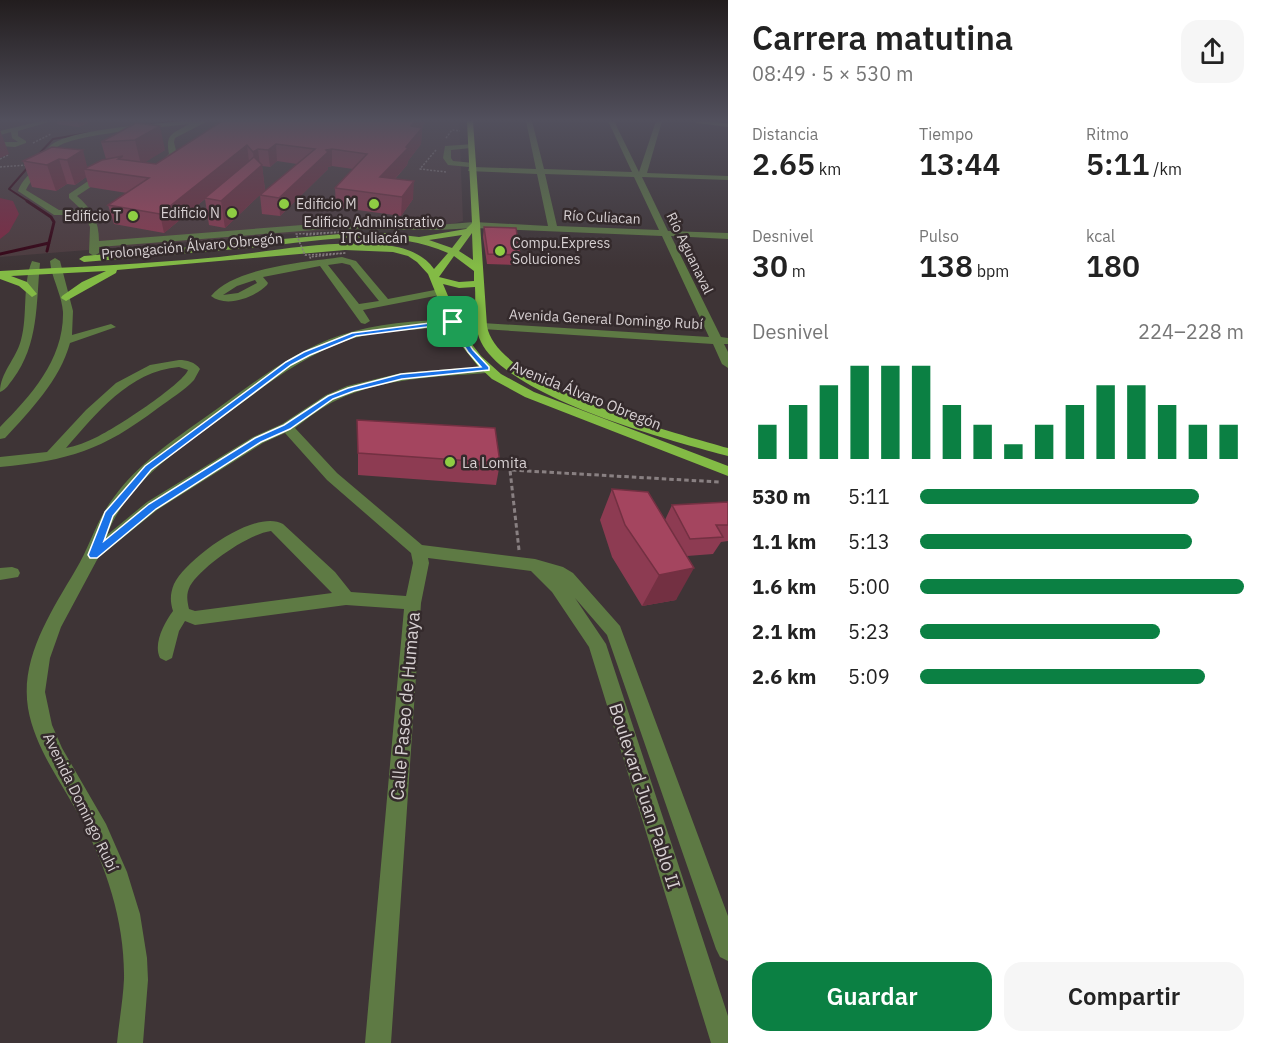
<!DOCTYPE html>
<html lang="es">
<head>
<meta charset="utf-8">
<style>
  body { margin:0; font-family:"IBM Plex Sans",sans-serif; background:#f6f6f6; color:#222; height:100vh; display:flex; flex-direction:column; font-size:22px; white-space:nowrap }
  * { box-sizing:border-box; margin:0 }
  p { font-size:20px; color:#767676 }
  .icon { flex:none; width:33px; height:33px; fill:none; stroke:currentColor; stroke-width:2; stroke-linecap:round; stroke-linejoin:round }
  .map { position:relative; flex:1; overflow:hidden }
  .drawer { display:flex; flex-direction:column; background:#fff; width:540px }
  .drawer>* { flex:none }
  .pin { position:absolute; display:grid; place-items:center; width:51px; height:51px; color:#fff; margin:-26px; border-radius:12px; box-shadow:0 3px 9px #0006 }
  .round { display:grid; place-items:center; flex:none; width:63px; height:63px; border-radius:18px; background:#f6f6f6 }
  .overview { display:flex; align-items:center; justify-content:space-between; height:102px; padding:0 24px }
  h1 { font-size:33px; font-weight:600; line-height:45px }
  .metrics { display:grid; grid-template-columns:repeat(3,1fr); gap:9px; height:102px; padding:6px 24px }
  .metrics div { display:grid; align-content:center }
  .metrics b { font-size:30px; font-weight:600 }
  .metrics small { font-size:16px; font-weight:400 }
  .metrics p { font-size:16px }
  .chart { height:168px; padding:12px 24px }
  .chart p { display:flex; justify-content:space-between }
  .chart svg { width:100%; height:108px; margin-top:6px; stroke:#0b8043; stroke-width:6 }
  .action { display:flex; gap:12px; margin-top:auto; padding:12px 24px }
  .action a { flex:1; height:69px; border-radius:18px; background:#0b8043; color:#fff; font-size:24px; font-weight:600; line-height:69px; text-align:center }
  .action a+a { background:#f6f6f6; color:#222 }
  ul { padding:0 24px; list-style:none; font-size:20px }
  li { display:grid; grid-template-columns:96px 72px 1fr; align-items:center; height:45px }
  li i { height:15px; border-radius:8px; background:#0b8043 }
  main { display:flex; flex:1; min-height:0 }
  .map>svg:first-child { display:block }
</style>
</head>
<body>
<main>
<div class="map">
<svg width="728" height="1043" viewBox="0 0 728 1043">
  <rect width="100%" height="100%" fill="#3e3436"/>
  <path fill="#4d3c3f" d="M0,121H459L463,221L430,230L360,228L0,257Z"/>
  <path fill="#7f2943" d="M0,198L13,201L19,214L9,232L0,239Z"/>
  <g fill="none" stroke-linecap="round" stroke-linejoin="round">
    <path stroke="#350415" stroke-width="2" d="M144,125L180,121
      M38,155L53,139L88,133
      M29,202L9,189L29,166"/>
    <path stroke="#350415" stroke-width="3" d="M27,201L51,217L54,222L47,251
      M0,254L49,243"/>
    <path stroke="#898082" stroke-width="1.5" stroke-dasharray="2 1.5" stroke-linecap="butt" d="M446,138L452,130L460,131
      M33,143L51,134
      M436,150L420,169L446,172
      M0,159L8,155
      M0,167L28,165"/>
    <path stroke="#898082" stroke-width="3" stroke-dasharray="4.5 3" stroke-linecap="butt" d="M519,550L510,470L719,482"/>
    <path fill="#5e7a44" fill-rule="evenodd" d="M41,121H52L18,131V136L26,141V143L15,147L0,146V142H18L12,138L11,132L0,135V131Z
      M183,121H208L175,138L174,142L177,155L164,167L157,165L169,154C165,133 173,134 189,124C165,127 71,134 56,148C50,153 48,163 43,168C37,175 30,181 26,190L59,210H82L69,198V194L103,171H109V175L77,196C92,209 99,221 99,241L328,223L438,225L474,222L548,226L537,174L468,171L469,167L448,165L443,158L445,146L474,144L471,148L451,150V158L453,161L474,163L473,167L536,169L526,121H532L544,169L632,172L608,121H614L639,172L656,121H662L647,173L728,176V180L642,177L668,231L728,233V239L671,236L721,337L728,338V344H724L728,352V368L722,364L713,344L482,329L477,326L482,323L709,337L662,236L474,228L438,230L328,229L99,247V253L94,256L89,253L90,227L85,215H54L18,191C22,180 30,174 38,165C43,160 45,151 50,146C68,129 156,124 183,121ZM545,174L634,177L659,230L557,226Z
      M694,121L728,123V127L697,123Z
      M342,257L356,261L388,299L440,289L445,292L440,295L363,310L370,321L365,324L361,323L320,266L263,277L268,283L267,285C254,298 226,308 211,296C234,267 307,262 342,257ZM342,263L350,265L379,301L359,304L328,265ZM255,280L257,283L238,293L223,295L237,286Z
      M55,258L60,261L73,311L72,335L111,324L116,327L70,343C60,380 30,411 5,438L0,439V427C31,396 64,359 63,312C62,297 54,282 51,268L50,261Z
      M32,261L40,263C36,304 39,344 13,379C9,384 6,390 0,392C0,373 16,359 21,340C28,315 22,285 32,261Z
      M453,319L457,320V324C421,332 384,328 348,340C300,357 261,389 220,419C178,450 126,484 107,535L147,502L253,437L282,424L326,395L347,386L401,373L490,366L492,369L486,373C436,377 383,378 337,400C322,407 308,418 295,428L337,473L422,545L535,559L563,567L573,573L620,626L728,916V961L720,957L716,949L607,635L575,598L606,644L728,1016V1043H711L589,647L552,592L531,571L428,558L429,563L421,603L391,1043H365L404,609L346,605L195,625L185,621L179,631L172,658L166,661L160,658C153,644 164,623 173,611C170,601 170,594 174,584C187,558 256,508 283,524L335,572L351,592L406,596L413,563L411,553L327,480L285,433L263,443L157,510L98,558L61,627L50,658L45,692L52,725L62,748L106,824L127,872L140,914L147,958L148,980L143,1043H117C119,1022 123,1000 124,979C125,923 107,868 81,819C62,783 35,749 28,708C20,658 51,612 75,571C90,547 96,520 114,497C138,464 173,440 207,416C250,386 290,352 341,335C377,323 415,321 453,319ZM271,531L332,593L195,611L189,609C187,600 186,594 190,586C202,566 248,534 271,531Z
      M179,360C187,360 195,362 200,369L194,380C184,391 170,399 158,408C101,451 70,460 0,467V457L47,452L86,410L116,383L150,365ZM179,367L188,370C182,385 114,429 97,437C87,442 76,446 66,448C96,414 129,371 179,367Z
      M12,567L18,569L20,573L18,577L0,580V568Z"/>
    <path fill="#83bb45" fill-rule="evenodd" d="M467,121H473L487,326C497,386 675,433 728,448V456C670,441 508,397 481,342C473,326 476,304 475,287L459,288L443,284L464,334L481,356L501,374L534,392L728,466V476L525,397L492,379L478,366L462,346L447,321L428,274L417,262L408,256L393,252L345,250L117,270L116,273L66,301L61,298L62,296L82,282L106,271L11,276L27,282L37,294L32,297L19,286L0,279V271C73,267 146,264 219,257C275,251 335,238 392,246C409,249 424,255 434,269L448,253C386,225 313,242 248,248C194,253 139,257 84,262L79,259L84,256L352,233H385L419,237L466,229L472,223ZM472,233L473,260L459,251ZM462,235L452,248L429,240ZM454,256L474,271V281L459,282L439,277Z"/>
    <path stroke="#898082" stroke-width="1.5" stroke-dasharray="2 1.5" stroke-linecap="butt" d="M306,235L342,232L296,234L305,255L346,253L310,257L311,260"/>
  </g>
  <path fill="#8d3b52" d="M56,121H92L79,127L57,124Z
    M222,121H426L422,127L421,144L408,161L407,165L395,179L413,199L401,216L336,207L335,188L353,169L332,166L328,167V169L280,216L262,214L260,195L297,164L277,161L270,167L262,166L265,190L225,228L209,225L205,199L164,233L114,224L108,205L127,193L89,187L86,177L75,185L67,184L56,191L32,187L23,161L52,147L87,167L106,159L101,142L136,123L165,150L144,162L156,164Z
    M484,227L520,255L518,265L487,264L483,237Z
    M358,453L500,463L496,485L358,475Z
    M612,489L665,520L672,505L728,502V541L721,542L713,554L687,556L676,600L642,606L612,557L600,520Z"/>
  <path fill="#733042" d="M77,121H92L79,127Z
    M415,121H426L415,136L422,128L421,144L408,161L407,165L380,195V177L411,126Z
    M160,126L165,150L141,165L135,140Z
    M0,130L9,154L0,158Z
    M276,144L277,161L270,167L268,150Z
    M247,145L249,162L164,233L160,214Z
    M258,149L260,166L255,169L253,152Z
    M332,149V166L328,167V169L280,216L279,198L326,150Z
    M83,150L88,170L84,169L86,177L75,185L67,160Z
    M59,159L67,184L56,191L47,165Z
    M262,165L265,190L225,228L221,201Z
    M414,181L413,199L401,216L402,197Z
    M694,568L676,600L642,606L659,575Z"/>
  <path fill="#a4455f" stroke="#733042" stroke-width="1.5" d="M222,121H415L411,126L422,128L406,147L408,148L380,177L414,181L402,197L335,188L367,154L332,149L326,150L328,152L279,198L260,195L315,149L276,144L268,150L258,149L253,152L247,145L160,214L108,205L149,178L84,169L102,160L123,156L118,159L156,164Z
    M136,123L160,126L135,140L101,142Z
    M52,147L83,150L67,160L59,159L47,165L23,161Z
    M254,157L262,165L221,201L205,198Z
    M484,227L516,228L520,255L488,254Z
    M357,420L495,428L500,463L358,453Z
    M612,489L648,492L694,568L659,575L625,525Z
    M728,502V525H716L723,537L690,539L672,505Z"/>
  <linearGradient id="sky" x2="0" y2="1"><stop stop-color="#221d1e"/><stop offset="0.45" stop-color="#52505d"/><stop offset="1" stop-color="#52505d" stop-opacity="0"/></linearGradient>
  <rect width="728" height="267" fill="url(#sky)"/>
  <path fill="#1a73e8" stroke="#fff" stroke-width="1.5" fill-rule="evenodd" d="M453,320L473,350L489,367V370L402,379L354,391L333,399L290,429L261,442L156,509L97,558H90L88,555L105,512L145,466L286,362L304,352L352,333ZM450,324L468,352L481,367L401,374L348,388L328,396L284,425L255,438L149,504L104,541L113,516L151,470L291,365L310,355L356,336Z"/>
  <g fill="#8ece43" stroke="#342a2c" stroke-width="2">
    <circle cx="284" cy="204" r="6"/>
    <circle cx="374" cy="204" r="6"/>
    <circle cx="232" cy="213" r="6"/>
    <circle cx="133" cy="216" r="6"/>
    <circle cx="500" cy="251" r="6"/>
    <circle cx="450" cy="462" r="6"/>
  </g>
  <g text-anchor="middle" dominant-baseline="central" stroke-width="5" stroke-linejoin="round" paint-order="stroke">
    <g font-size="14" fill="#d7d0d2" stroke="#342a2c" text-anchor="start">
      <text x="296" y="204">Edificio M</text>
      <text x="220" y="213" text-anchor="end">Edificio N</text>
      <text x="121" y="216" text-anchor="end">Edificio T</text>
      <text x="374" y="222" text-anchor="middle">Edificio Administrativo<tspan x="374" dy="16">ITCuliacán</tspan></text>
      <text x="512" y="243">Compu.Express<tspan x="512" dy="16">Soluciones</tspan></text>
    </g>
    <g font-size="14" fill="#d7d0d2" stroke="#342a2c">
      <text transform="translate(602 217) rotate(3)">Río Culiacan</text>
      <text transform="translate(192 246) rotate(-5)">Prolongación Álvaro Obregón</text>
      <text transform="translate(690 253) rotate(64)">Río Aguanaval</text>
      <text transform="translate(606 319) rotate(3)">Avenida General Domingo Rubí</text>
    </g>
    <g font-size="15" fill="#d7d0d2" stroke="#342a2c">
      <text transform="translate(586 395) rotate(22)">Avenida Álvaro Obregón</text>
      <text transform="translate(81 802) rotate(64)">Avenida Domingo Rubí</text>
    </g>
    <g font-size="15" fill="#d7d0d2" stroke="#342a2c" text-anchor="start">
      <text x="462" y="462">La Lomita</text>
    </g>
    <g font-size="18" fill="#d7d0d2" stroke="#342a2c">
      <text transform="translate(405 706) rotate(-85)">Calle Paseo de Humaya</text>
      <text transform="translate(645 796) rotate(72)">Boulevard Juan Pablo II</text>
    </g>
  </g>
</svg>
<div class="pin" style="left:453px;top:322px;background:#1e9e55"><svg class="icon" aria-label="arrive" viewBox="0 0 24 24"><path d="M6 21V4h12l-3 4 3 4H6"/></svg></div>
</div>
<section class="drawer">
<div class="overview"><div><h1>Carrera matutina</h1><p>08:49 · 5 × 530 m</p></div><a class="round"><svg class="icon" aria-label="share" viewBox="0 0 24 24"><path d="M12 15V3M7 8l5-5 5 5M5 13v7h14v-7"/></svg></a></div>
<div class="metrics">
<div><p>Distancia</p><b>2.65<small> km</small></b></div>
<div><p>Tiempo</p><b>13:44</b></div>
<div><p>Ritmo</p><b>5:11<small> /km</small></b></div>
</div>
<div class="metrics">
<div><p>Desnivel</p><b>30<small> m</small></b></div>
<div><p>Pulso</p><b>138<small> bpm</small></b></div>
<div><p>kcal</p><b>180</b></div>
</div>
<div class="chart"><p><span>Desnivel</span>224–228 m</p>
<svg viewBox="0 0 160 44" preserveAspectRatio="none"><path d="M5 44V30M15 44V22M25 44V14M35 44V6M45 44V6M55 44V6M65 44V22M75 44V30M85 44V38M95 44V30M105 44V22M115 44V14M125 44V14M135 44V22M145 44V30M155 44V30"/></svg>
</div>
<ul>
<li><b>530 m</b>5:11<i style="width:86%"></i></li>
<li><b>1.1 km</b>5:13<i style="width:84%"></i></li>
<li><b>1.6 km</b>5:00<i style="width:100%"></i></li>
<li><b>2.1 km</b>5:23<i style="width:74%"></i></li>
<li><b>2.6 km</b>5:09<i style="width:88%"></i></li>
</ul>
<div class="action"><a>Guardar</a><a>Compartir</a></div>
</section>
</main>
</body>
</html>
